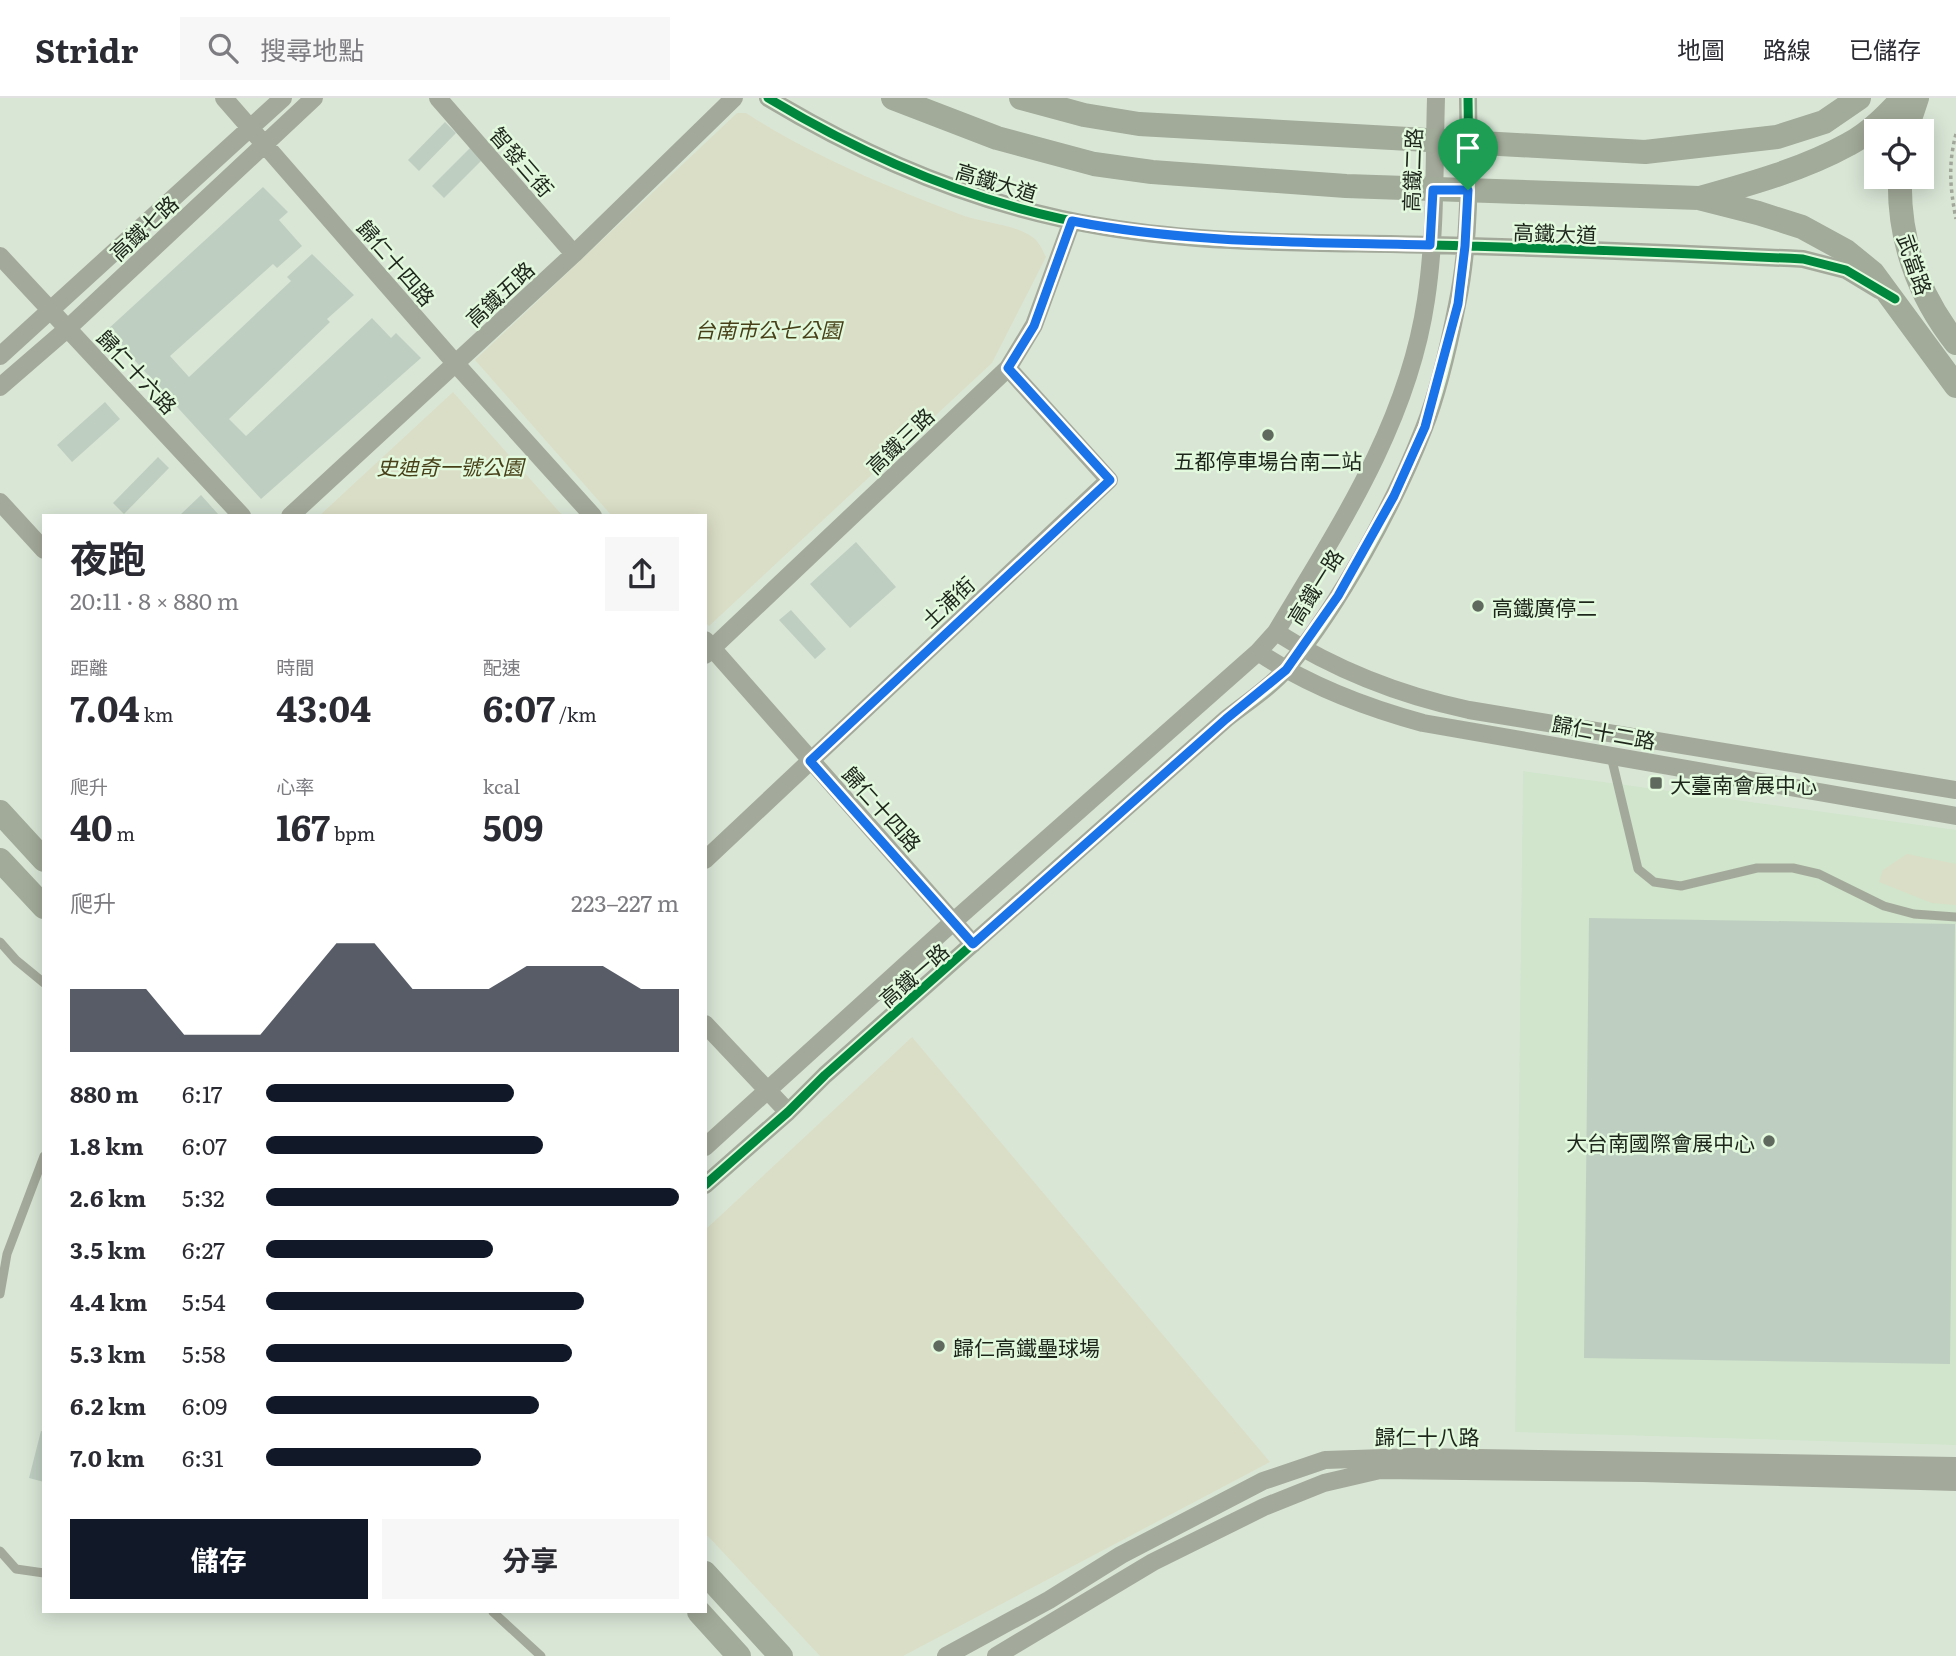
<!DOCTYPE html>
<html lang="zh-TW">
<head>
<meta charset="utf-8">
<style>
  body { margin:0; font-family:Literata,"Noto Sans TC",serif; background:#f7f7f7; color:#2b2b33; height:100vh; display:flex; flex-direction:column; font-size:26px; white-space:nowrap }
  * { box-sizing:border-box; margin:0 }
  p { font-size:23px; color:#7c7c81 }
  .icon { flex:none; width:38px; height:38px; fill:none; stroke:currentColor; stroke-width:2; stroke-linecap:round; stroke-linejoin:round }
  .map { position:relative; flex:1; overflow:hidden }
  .side { position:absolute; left:42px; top:416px; width:665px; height:1099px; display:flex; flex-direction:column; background:#fff; border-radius:0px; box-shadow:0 4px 18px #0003 }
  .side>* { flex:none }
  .controls { position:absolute; left:1864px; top:21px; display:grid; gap:14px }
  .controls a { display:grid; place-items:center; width:70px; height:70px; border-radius:0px; background:#fff; box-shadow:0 4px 18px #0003; font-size:35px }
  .pin { position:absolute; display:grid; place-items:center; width:60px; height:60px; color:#fff; margin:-72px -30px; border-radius:50% 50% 50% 0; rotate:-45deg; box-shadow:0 0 7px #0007 }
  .pin .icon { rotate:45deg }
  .round { display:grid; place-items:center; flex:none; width:74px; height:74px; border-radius:0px; background:#f7f7f7 }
  .head { display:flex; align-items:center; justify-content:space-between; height:119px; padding:0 28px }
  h1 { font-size:38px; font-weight:700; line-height:52px }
  .metrics { display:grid; grid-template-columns:repeat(3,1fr); gap:10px; height:119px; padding:7px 28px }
  .metrics div { display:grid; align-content:center }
  .metrics b { font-size:35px; font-weight:700 }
  .metrics small { font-size:19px; font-weight:400 }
  .metrics p { font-size:19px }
  .chart { height:196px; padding:14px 28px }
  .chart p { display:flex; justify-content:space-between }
  .chart svg { width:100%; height:126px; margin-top:7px; fill:#111827; opacity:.7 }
  .action { display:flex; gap:14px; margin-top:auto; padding:14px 28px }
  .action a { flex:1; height:80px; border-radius:0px; background:#111827; color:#fff; font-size:28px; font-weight:700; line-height:80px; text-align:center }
  .action a+a { background:#f7f7f7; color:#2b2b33 }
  ul { padding:0 28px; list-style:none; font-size:23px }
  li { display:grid; grid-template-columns:112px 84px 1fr; align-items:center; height:52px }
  li i { height:18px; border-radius:9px; background:#111827 }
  header { display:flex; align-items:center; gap:42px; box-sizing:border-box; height:98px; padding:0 35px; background:#fff; border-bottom:2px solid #e1e1e2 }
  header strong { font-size:33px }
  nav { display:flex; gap:38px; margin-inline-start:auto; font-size:24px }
  .search { width:490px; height:63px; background:#f7f7f7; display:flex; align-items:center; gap:18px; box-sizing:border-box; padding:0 24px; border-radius:0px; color:#7c7c81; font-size:26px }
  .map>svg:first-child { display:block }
</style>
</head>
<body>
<header>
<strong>Stridr</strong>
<div class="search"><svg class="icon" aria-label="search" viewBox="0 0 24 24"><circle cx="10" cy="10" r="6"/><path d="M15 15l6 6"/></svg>搜尋地點</div>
<nav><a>地圖</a><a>路線</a><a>已儲存</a></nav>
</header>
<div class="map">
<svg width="1956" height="1558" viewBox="0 0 1956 1558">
  <rect width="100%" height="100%" fill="#d9e6d6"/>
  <path fill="#d0e5cb" d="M1523,673L1956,732V1347L1515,1334Z"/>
  <path fill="#dbdec6" d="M737,15H746C812,58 886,88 959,116C979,124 1013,126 1031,138C1039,143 1042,151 1046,159L992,265L709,528L705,524V418H612L475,262Z
    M453,294L563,418H319Z
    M1907,756L1956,766V807L1932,805L1879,784L1883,772Z
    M912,939L1270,1364L903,1558H820L705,1435V1132Z"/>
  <path fill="#becec1" d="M445,24L456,35L419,73L408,62Z
    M470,50L482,62L444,100L432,88Z
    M263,89L288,114L279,122L302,148L277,170L273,166L170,258L189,279L291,183L287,179L312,156L354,197L327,221L330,224L229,321L246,338L372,220L391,240L396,235L421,260L261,401L107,232Z
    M105,304L120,321L72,364L57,347Z
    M158,359L169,370L124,416L113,405Z
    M201,397L218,416L179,418Z
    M856,444L896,489L850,530L810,486Z
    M791,512L826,551L815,561L779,522Z
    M1589,820L1955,826L1950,1266L1584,1260Z
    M41,1333L44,1334V1384L29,1380Z"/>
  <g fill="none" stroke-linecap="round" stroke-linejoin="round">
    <path stroke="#a1a79a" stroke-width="3.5" stroke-dasharray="3.5 3.5" stroke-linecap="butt" d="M1956,36C1948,66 1950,90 1956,121"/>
    <path stroke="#a4aa9b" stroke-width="9" d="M1611,658L1638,771L1654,784L1681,788L1757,770H1793L1819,776L1884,808L1914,816L1956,819
      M0,844L16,862L44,885
      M0,1196L7,1156L44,1058
      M0,1453L16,1471L44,1475
      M493,1514L541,1558"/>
    <path stroke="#a4aa9b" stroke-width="18" d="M224,0L456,266L593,418
      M438,0L574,156
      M768,0C871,62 986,110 1105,129C1212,147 1321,144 1430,147C1554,150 1678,155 1803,161L1846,172L1879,192
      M0,158L242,418
      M0,258L283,0
      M0,289L67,231L314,0
      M0,404L44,452
      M290,418L574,156L734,0
      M1276,534C1337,573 1399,597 1469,612L1956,692
      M705,542L973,846
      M1258,554C1309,588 1364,609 1423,625L1956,718
      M705,557L1008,270L1034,227L1072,123
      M705,762L1109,382L1008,270
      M705,926L788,1014
      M705,1049L954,823L1258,554L1276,534C1339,429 1408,325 1426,202C1436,136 1434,66 1436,0
      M705,1087L788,1014L825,977L1226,621C1246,605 1271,589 1287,570C1340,506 1394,407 1424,330C1439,292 1449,247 1457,207C1471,140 1469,68 1468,0
      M946,1558L1049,1502L1121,1457L1263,1383L1325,1362L1414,1359L1956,1368
      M996,1558L1153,1464L1264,1409L1324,1385L1380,1372L1643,1375L1956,1384"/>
    <path stroke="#a2aa99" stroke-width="24" d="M893,0L997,40L1094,66L1152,74L1346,88L1699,100L1758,115L1802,129L1846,153L1873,175L1956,288
      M1021,0L1084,17L1139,26L1645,54L1777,39L1824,24L1859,0
      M1906,33L1917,0
      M1900,79C1898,140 1918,197 1956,245
      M1700,100C1750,86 1804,71 1849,46C1870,35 1887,17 1903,0
      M0,714L44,762
      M0,762L44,809
      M705,1475L781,1558
      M699,1514L739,1558"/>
    <g stroke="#e2f9dd" stroke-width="13">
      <path id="cycleway" d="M768,0C871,62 986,110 1105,129C1212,147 1321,144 1430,147C1554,150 1678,155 1803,161L1846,172L1895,201
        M705,1087L788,1014L825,977L1226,621C1246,605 1271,589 1287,570C1340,506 1394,407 1424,330C1439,292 1449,247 1457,207C1471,140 1469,68 1468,0"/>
    </g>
    <use href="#cycleway" stroke="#00873e" stroke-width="9"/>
  </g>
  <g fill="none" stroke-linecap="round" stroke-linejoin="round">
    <g stroke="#fff" stroke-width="14">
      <path id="route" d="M1433,92H1468L1465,148L1458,206L1425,329L1394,398L1338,498L1286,572L1226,621L973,846L810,663L1110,382L1008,270L1034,228L1072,123C1190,146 1310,144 1430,147Z"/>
    </g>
    <use href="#route" stroke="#1a73e8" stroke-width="9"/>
  </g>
  <g fill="#5f695d" stroke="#e2f9dd" stroke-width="2.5">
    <circle cx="1268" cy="337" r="7"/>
    <circle cx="1478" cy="508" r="7"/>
    <rect x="1649" y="678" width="14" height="14" rx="3.5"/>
    <circle cx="1769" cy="1043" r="7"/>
    <circle cx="939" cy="1248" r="7"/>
  </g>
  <g text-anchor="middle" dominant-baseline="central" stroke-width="5" stroke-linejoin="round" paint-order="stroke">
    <g font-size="21" fill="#1e261c" stroke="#e2f9dd">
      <text transform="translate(523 63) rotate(49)">智發三街</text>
      <text transform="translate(1411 72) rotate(-88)">高鐵二路</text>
      <text transform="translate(997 83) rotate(17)">高鐵大道</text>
      <text transform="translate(143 129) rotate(-43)">高鐵七路</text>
      <text transform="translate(1555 134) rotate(2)">高鐵大道</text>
      <text transform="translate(397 164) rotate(49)">歸仁十四路</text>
      <text transform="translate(1916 166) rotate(71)">武當路</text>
      <text transform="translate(499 195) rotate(-43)">高鐵五路</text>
      <text transform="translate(138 273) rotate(47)">歸仁十六路</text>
      <text transform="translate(899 342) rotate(-44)">高鐵三路</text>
      <text transform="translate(1314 488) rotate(-58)">高鐵一路</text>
      <text transform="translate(947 503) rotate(-43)">土浦街</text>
      <text transform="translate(1604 633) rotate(10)">歸仁十二路</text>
      <text transform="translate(883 710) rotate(48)">歸仁十四路</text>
      <text transform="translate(913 876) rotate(-41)">高鐵一路</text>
      <text x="1427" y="1337">歸仁十八路</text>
    </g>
    <g font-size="21" font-style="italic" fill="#473f17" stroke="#e2f9dd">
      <text x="768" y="230">台南市公七公園</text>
      <text x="450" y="367">史迪奇一號公園</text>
    </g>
    <g font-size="21" fill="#1e261c" stroke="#e2f9dd" text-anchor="start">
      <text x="1268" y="361" text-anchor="middle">五都停車場台南二站</text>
      <text x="1492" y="508">高鐵廣停二</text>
      <text x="1670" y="685">大臺南會展中心</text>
      <text x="1755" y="1043" text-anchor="end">大台南國際會展中心</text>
      <text x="953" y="1248">歸仁高鐵壘球場</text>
    </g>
  </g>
</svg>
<div class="controls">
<a><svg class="icon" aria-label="locate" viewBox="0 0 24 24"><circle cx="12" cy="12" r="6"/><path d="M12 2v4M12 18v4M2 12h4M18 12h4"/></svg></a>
</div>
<div class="pin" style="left:1468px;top:92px;background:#1e9e55"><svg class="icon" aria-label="arrive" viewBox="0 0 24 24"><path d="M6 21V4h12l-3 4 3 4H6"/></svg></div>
<section class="side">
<div class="head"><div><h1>夜跑</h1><p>20:11 · 8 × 880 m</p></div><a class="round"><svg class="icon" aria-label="share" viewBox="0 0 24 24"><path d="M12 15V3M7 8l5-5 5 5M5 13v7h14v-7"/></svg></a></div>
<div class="metrics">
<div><p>距離</p><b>7.04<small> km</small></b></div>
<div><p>時間</p><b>43:04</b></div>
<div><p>配速</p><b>6:07<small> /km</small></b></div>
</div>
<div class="metrics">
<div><p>爬升</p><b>40<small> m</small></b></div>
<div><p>心率</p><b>167<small> bpm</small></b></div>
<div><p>kcal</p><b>509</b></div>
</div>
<div class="chart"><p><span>爬升</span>223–227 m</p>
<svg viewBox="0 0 160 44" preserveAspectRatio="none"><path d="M0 44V22L10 22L20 22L30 38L40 38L50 38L60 22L70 6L80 6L90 22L100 22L110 22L120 14L130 14L140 14L150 22L160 22V44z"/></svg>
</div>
<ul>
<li><b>880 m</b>6:17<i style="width:60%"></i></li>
<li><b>1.8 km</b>6:07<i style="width:67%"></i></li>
<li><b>2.6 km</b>5:32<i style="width:100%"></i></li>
<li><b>3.5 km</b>6:27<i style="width:55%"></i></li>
<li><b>4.4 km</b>5:54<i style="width:77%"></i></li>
<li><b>5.3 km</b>5:58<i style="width:74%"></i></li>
<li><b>6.2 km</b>6:09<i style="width:66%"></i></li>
<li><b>7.0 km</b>6:31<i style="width:52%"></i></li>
</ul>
<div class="action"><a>儲存</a><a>分享</a></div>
</section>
</div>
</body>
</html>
